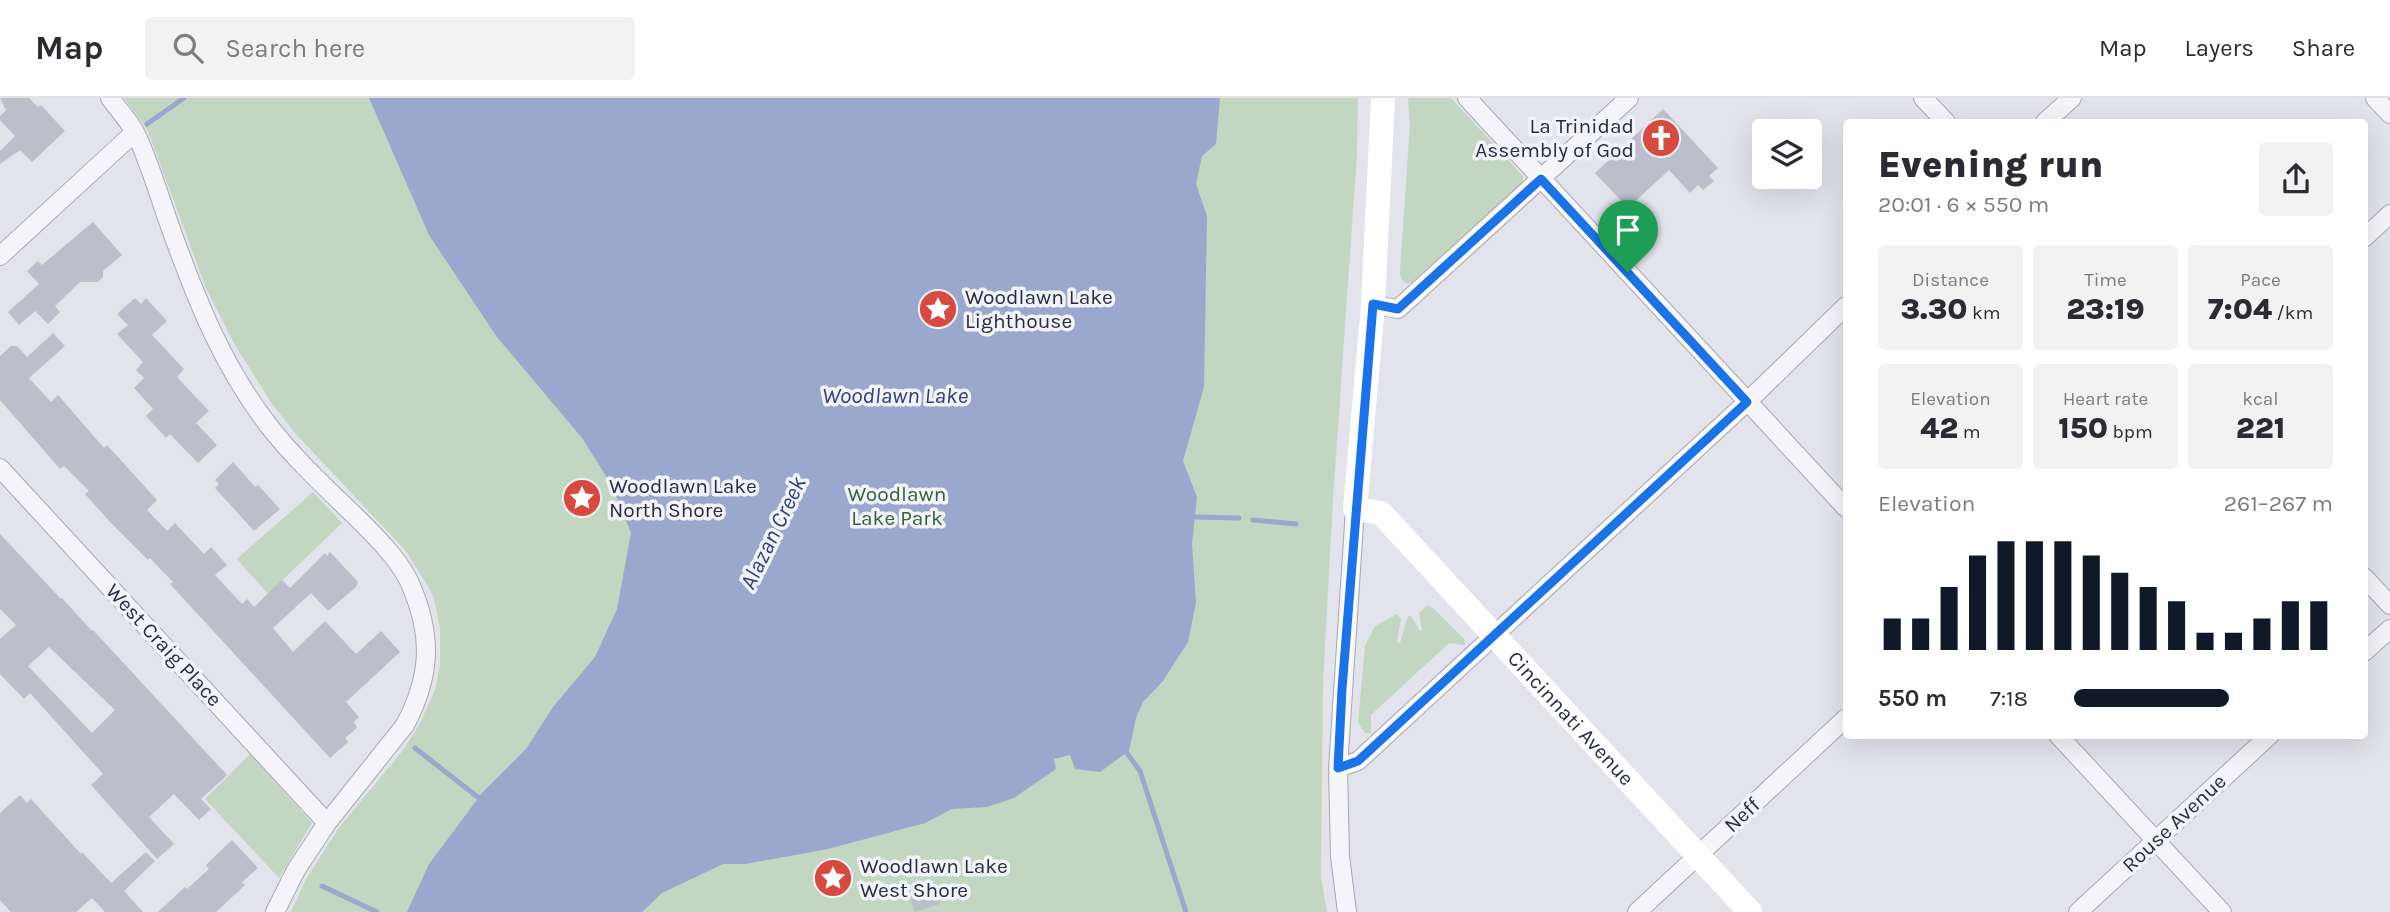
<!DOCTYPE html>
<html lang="en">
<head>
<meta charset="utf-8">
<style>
  body { margin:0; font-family:Karla,sans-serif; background:#f2f2f3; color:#2b2b33; height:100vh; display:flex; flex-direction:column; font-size:26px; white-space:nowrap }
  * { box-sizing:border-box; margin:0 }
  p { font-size:23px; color:#7c7c81 }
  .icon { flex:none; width:38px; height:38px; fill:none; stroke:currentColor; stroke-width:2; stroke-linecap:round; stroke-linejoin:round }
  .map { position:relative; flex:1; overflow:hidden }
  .details { position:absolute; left:1843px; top:21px; width:525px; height:620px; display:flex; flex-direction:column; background:#fff; border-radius:7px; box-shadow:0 7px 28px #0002 }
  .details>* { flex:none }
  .controls { position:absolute; left:1752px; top:21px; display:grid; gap:14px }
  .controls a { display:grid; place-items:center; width:70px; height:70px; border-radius:7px; background:#fff; box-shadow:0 7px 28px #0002; font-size:35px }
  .pin { position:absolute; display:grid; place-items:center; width:60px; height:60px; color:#fff; margin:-72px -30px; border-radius:50% 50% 50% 0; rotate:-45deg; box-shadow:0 0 7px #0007 }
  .pin .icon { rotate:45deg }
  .round { display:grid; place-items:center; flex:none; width:74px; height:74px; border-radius:7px; background:#f2f2f3 }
  .summary { display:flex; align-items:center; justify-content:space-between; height:119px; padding:0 35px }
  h1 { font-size:38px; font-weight:800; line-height:52px }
  .stats { display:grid; grid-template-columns:repeat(3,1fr); gap:10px; height:119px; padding:7px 35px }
  .stats div { display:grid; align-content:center; border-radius:7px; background:#f2f2f3; text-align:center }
  .stats b { font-size:30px; font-weight:800 }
  .stats small { font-size:19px; font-weight:400 }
  .stats p { font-size:19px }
  .chart { height:196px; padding:14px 35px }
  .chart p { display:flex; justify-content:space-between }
  .chart svg { width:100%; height:126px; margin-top:7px; stroke:#111827; stroke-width:6 }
  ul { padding:0 35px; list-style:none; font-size:23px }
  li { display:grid; grid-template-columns:112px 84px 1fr; align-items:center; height:52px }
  li i { height:18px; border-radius:9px; background:#111827 }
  header { display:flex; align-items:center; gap:42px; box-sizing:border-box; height:98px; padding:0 35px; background:#fff; border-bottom:2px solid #e1e1e2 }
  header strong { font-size:33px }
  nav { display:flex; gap:38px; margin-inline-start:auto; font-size:24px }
  .search { width:490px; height:63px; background:#f2f2f3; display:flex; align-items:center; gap:18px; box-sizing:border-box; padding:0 24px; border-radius:7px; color:#7c7c81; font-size:26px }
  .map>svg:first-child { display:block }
</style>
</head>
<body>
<header>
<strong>Map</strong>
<div class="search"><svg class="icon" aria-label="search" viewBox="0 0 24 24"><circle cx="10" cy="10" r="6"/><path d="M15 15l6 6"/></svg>Search here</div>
<nav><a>Map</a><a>Layers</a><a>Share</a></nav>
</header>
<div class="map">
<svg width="2390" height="814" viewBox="0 0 2390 814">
  <rect width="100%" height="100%" fill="#e2e3eb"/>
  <path fill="#c3d6c2" d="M124,0H1358L1357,55L1333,401L1323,585L1321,779L1327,814H291L306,781L338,731L404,651L420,625L435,592L440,567V530L433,497L406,453L295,335L272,306L235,247L206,190L148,33Z
    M1408,0H1451L1523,78V83L1517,91L1418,183C1407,188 1400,185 1400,173L1410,26Z
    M313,394L342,425L268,496L237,461Z
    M1427,507L1434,511L1464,541L1465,547L1449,545L1371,617V635H1365L1358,625L1365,548L1375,528L1397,516L1401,521L1397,544L1400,545L1408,518H1411L1420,533H1422L1419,515Z
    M250,656L312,725L279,780L205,701Z"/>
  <path fill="#9aa8cd" d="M369,0H1220L1216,46L1202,58L1196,86L1207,118L1204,289L1183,363L1197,399L1192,446L1196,505L1188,544L1163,583L1143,604L1136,620L1129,653L1100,674L1075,671L1070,657L1054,661L1056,671L1014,700L987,709L952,711L925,725L828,751L745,766H723L662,795L642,814H407L429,766L482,695L526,651L553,609L595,559L617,511L631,435L611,386L582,340L497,239L429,137Z"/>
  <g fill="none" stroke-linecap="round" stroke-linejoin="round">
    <path stroke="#9aa8cd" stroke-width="5" d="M147,26L184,0
      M1195,419L1239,420
      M1253,422L1296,426
      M415,650L484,704
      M1124,651L1140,673L1186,814
      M322,788L377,814"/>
  </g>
  <path fill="#bbbecb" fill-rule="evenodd" d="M0,0H29L38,9L41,7L65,33L32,64L20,52L0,66V53L15,38L0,22V18L6,12Z
    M1663,11L1718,70L1709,78L1714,83L1703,92L1698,87L1690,95L1669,72L1628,110L1595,75Z
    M93,124L122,157L103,173V179L98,184H80L55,208L60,214L48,226L35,213L19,227L8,214L39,186L27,173L38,163L42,167Z
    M135,200L141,206L146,200L167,223L152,237L184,271L177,279L209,313L196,325L217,347L198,365L170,336L166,340L146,318L153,311L134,290L144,280L136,272L143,264L117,236L128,227L117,216Z
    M53,235L65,248L29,280L51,304L58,297L104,350L107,347L157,402L147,412L167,433L175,425L204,456L211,449L227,467L215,477L242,506L247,501L254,509L282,482L290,490L325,455L327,458L330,454L358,484L356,489L328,513L311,495L273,530L293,554L325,523L356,556L381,533L400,554L346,604L359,619L354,624L357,630L345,640L348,644L330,660L170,486L173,484L150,460L148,462L111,425L85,396L89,393L64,368L60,371L0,302V258L11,248H17L27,259Z
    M233,364L255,389L258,387L280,411L254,433L215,390L219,386L215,382Z
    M0,436L61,501L62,500L92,533L93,532L227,677L201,701L211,711L199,722L174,696L149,719L174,746L157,761L91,687L103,676L30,595L24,601L0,576V541L16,527L0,511ZM49,549L115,612L92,635L28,568Z
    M20,697L27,705L31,701L81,756L82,754L111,785L146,754L155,763L124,793L143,814H105L92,800L76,814H11L0,802V715Z
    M232,742L258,770L242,784L245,787L216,814H158L185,789L187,791L209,771L206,767Z
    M932,788L940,806L915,814L909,798Z"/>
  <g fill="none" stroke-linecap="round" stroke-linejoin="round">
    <g stroke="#a6a8b6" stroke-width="20">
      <path id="street" d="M110,0C118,11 128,22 135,34C149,62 161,104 172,134C197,203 223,269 269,328C293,359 324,388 353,416C373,436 402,463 412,490C433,540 430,580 405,627L327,725L296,772L275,814
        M1467,0L1846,410
        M1923,0L1946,24
        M2375,0L2390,16
        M2045,24L2072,0
        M2364,140L2390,116
        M0,158L135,34
        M1373,207L1398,211L1629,0
        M0,370L327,725
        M2364,479L2390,507
        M2364,554L2390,531
        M2058,637L2222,814
        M1338,670L1358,663L1747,304L1846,208
        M1347,814L1340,758L1338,670L1355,411
        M1637,814L1846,620
        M2078,814L2270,637"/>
    </g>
    <use href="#street" stroke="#f5f5f9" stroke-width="18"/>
    <path stroke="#fff" stroke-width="24" id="s1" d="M1383,0L1373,207L1355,411L1381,415L1750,814"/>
  </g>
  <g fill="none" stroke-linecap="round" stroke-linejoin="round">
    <g stroke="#fff" stroke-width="14">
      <path id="route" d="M1541,81L1747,304L1358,663L1338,670L1342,591L1373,206L1398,211Z"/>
    </g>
    <use href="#route" stroke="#1a73e8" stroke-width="9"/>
  </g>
  <defs>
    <g id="church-disc" transform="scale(2.0125)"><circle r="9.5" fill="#d84a3f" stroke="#f2f3f8"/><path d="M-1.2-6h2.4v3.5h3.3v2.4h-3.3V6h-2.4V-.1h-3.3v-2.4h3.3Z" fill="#fff"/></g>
    <g id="sight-disc" transform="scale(2.0125)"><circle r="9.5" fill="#d84a3f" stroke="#f2f3f8"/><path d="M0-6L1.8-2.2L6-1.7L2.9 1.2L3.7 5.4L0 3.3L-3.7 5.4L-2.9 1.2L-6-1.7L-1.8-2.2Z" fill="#fff"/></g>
  </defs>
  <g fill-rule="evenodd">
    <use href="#church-disc" x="1661" y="40"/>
    <use href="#sight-disc" x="938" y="211"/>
    <use href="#sight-disc" x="582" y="400"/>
    <use href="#sight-disc" x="833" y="780"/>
  </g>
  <g text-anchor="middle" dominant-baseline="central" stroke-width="7" stroke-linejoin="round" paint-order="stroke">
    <g font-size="21" fill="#282c44" stroke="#f2f3f8" text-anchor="start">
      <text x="1634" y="28" text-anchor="end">La Trinidad<tspan x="1634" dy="24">Assembly of God</tspan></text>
      <text x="965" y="199">Woodlawn Lake<tspan x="965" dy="24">Lighthouse</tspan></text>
      <text x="609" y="388">Woodlawn Lake<tspan x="609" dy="24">North Shore</tspan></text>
      <text x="860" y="768">Woodlawn Lake<tspan x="860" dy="24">West Shore</tspan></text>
    </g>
    <g font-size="21" fill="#356136" stroke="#f2f3f8">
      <text x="897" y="396">Woodlawn<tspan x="897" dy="24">Lake Park</tspan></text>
    </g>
    <g font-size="21" fill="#282c44" stroke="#f2f3f8">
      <text transform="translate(164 547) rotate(47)">West Craig Place</text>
      <text stroke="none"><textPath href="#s1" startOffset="718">Cincinnati Avenue</textPath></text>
      <text transform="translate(1742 717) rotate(-43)">Neff</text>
      <text transform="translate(2174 725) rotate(-43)">Rouse Avenue</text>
    </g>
    <g font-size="23" font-style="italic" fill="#2f417b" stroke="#f2f3f8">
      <text x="895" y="297">Woodlawn Lake</text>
      <text transform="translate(773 435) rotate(-64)">Alazan Creek</text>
    </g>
  </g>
</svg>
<div class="controls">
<a><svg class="icon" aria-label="layers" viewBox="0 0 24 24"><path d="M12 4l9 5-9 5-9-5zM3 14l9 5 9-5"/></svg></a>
</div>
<div class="pin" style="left:1628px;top:174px;background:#1e9e55"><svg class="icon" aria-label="arrive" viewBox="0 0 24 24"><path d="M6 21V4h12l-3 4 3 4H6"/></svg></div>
<section class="details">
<div class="summary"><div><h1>Evening run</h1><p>20:01 · 6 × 550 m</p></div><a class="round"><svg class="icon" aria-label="share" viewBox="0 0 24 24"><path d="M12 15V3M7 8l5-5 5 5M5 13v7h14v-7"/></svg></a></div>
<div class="stats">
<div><p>Distance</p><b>3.30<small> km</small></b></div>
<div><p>Time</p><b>23:19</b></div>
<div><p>Pace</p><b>7:04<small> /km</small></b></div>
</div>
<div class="stats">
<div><p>Elevation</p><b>42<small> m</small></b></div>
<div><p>Heart rate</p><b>150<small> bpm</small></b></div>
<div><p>kcal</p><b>221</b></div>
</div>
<div class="chart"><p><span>Elevation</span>261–267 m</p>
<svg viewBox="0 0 160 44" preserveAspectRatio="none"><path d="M5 44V33M15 44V33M25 44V22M35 44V11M45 44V6M55 44V6M65 44V6M75 44V11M85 44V17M95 44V22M105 44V27M115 44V38M125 44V38M135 44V33M145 44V27M155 44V27"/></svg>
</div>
<ul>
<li><b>550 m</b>7:18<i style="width:60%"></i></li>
</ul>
</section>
</div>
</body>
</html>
